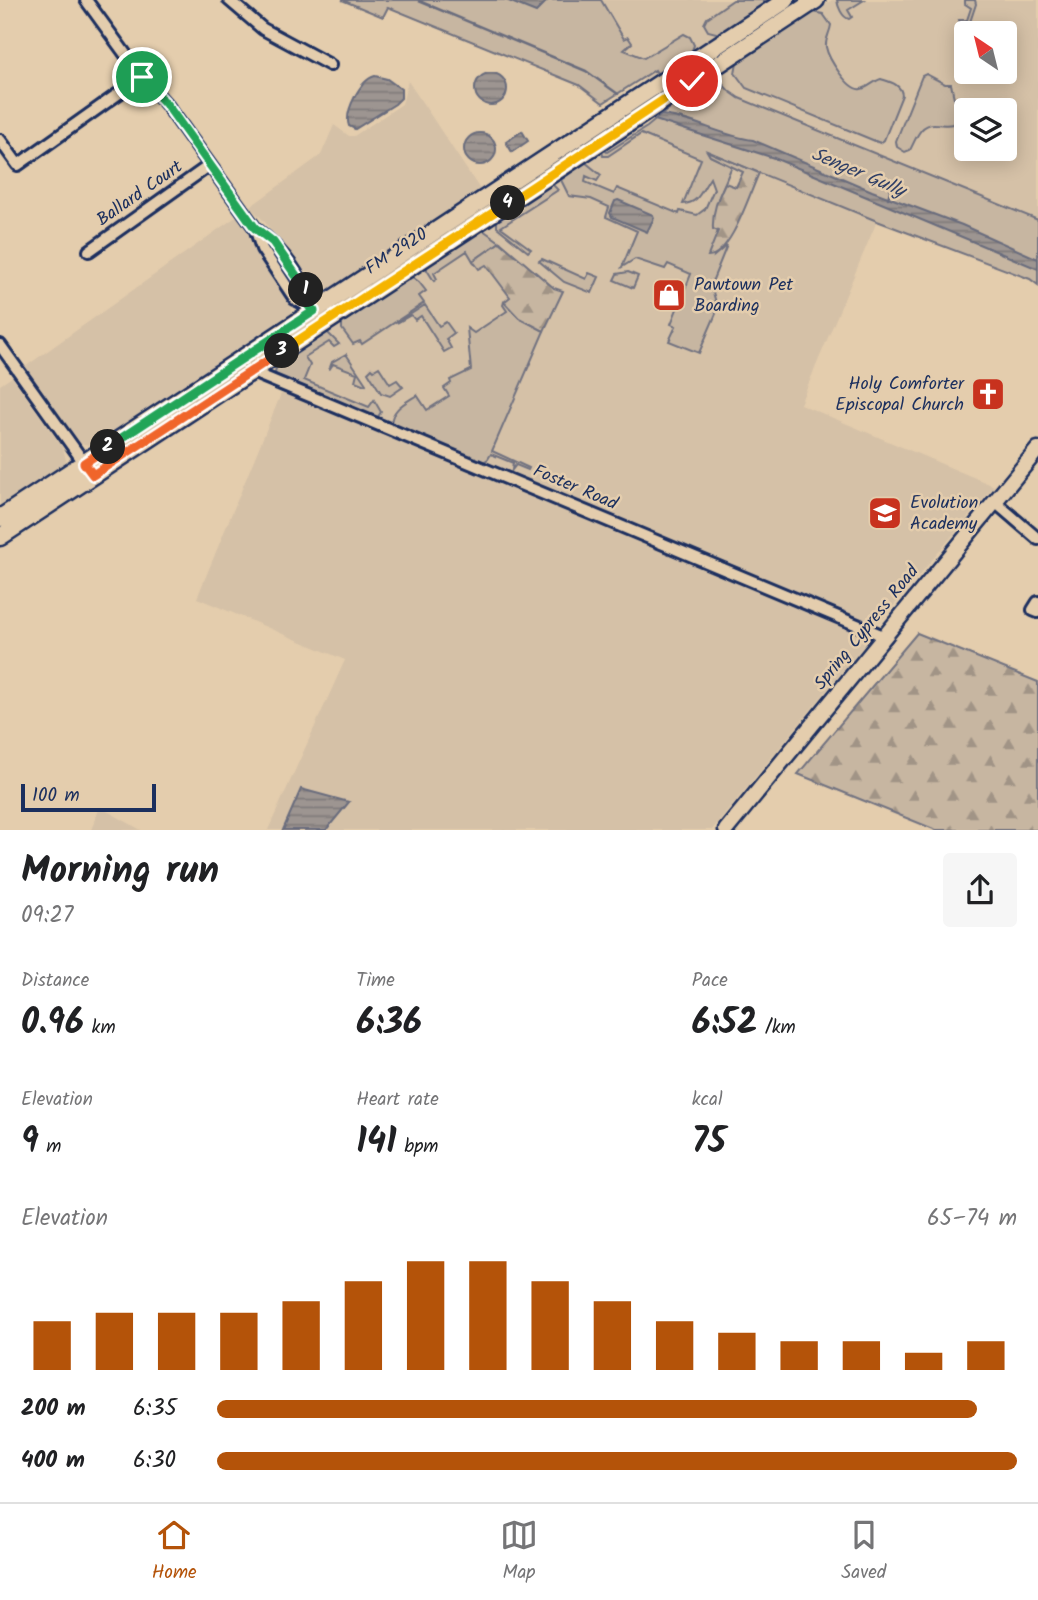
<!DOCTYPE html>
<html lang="en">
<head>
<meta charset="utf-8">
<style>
  body { margin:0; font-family:Kalam,sans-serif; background:#f6f6f6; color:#202124; height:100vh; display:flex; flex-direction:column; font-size:26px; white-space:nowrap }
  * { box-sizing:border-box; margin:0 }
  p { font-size:23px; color:#757577 }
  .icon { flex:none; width:38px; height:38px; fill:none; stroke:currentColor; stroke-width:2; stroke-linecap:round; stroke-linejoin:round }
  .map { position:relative; height:830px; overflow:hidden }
  .panel { display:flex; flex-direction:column; background:#fff; flex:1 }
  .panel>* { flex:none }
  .needle { width:46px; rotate:325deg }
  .controls { position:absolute; left:954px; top:21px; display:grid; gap:14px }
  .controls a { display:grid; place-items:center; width:63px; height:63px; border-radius:7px; background:#fff; box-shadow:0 4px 18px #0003; font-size:35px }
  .scale { position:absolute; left:21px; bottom:18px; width:135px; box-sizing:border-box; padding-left:7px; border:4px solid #1b2f5e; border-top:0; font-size:19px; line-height:24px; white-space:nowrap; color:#1b2f5e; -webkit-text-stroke:5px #e4cdad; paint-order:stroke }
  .pin { position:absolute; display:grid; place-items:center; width:60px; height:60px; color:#fff; margin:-30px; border:4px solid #fff; border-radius:50%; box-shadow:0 2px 7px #0007 }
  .km { position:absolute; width:35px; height:35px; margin:-18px; border-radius:50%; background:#222; color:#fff; font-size:19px; line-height:35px; text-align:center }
  .round { display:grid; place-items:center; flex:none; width:74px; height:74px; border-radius:7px; background:#f6f6f6 }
  .overview { display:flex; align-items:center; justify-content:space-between; height:119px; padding:0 21px }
  h1 { font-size:38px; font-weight:700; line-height:52px }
  .stats { display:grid; grid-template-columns:repeat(3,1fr); gap:10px; height:119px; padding:7px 21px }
  .stats div { display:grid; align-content:center }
  .stats b { font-size:35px; font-weight:700 }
  .stats small { font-size:19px; font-weight:400 }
  .stats p { font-size:19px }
  .chart { height:196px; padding:14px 21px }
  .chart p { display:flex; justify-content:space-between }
  .chart svg { width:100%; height:126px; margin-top:7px; stroke:#b45309; stroke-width:6 }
  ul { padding:0 21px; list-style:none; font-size:23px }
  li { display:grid; grid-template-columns:112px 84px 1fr; align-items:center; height:52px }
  li i { height:18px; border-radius:9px; background:#b45309 }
  .menu { display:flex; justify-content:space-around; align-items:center; height:98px; border-top:2px solid #e0e0e0; background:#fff; font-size:19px; color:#757577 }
  .menu a { display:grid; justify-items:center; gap:4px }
  .menu .selected { color:#b45309 }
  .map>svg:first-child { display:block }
</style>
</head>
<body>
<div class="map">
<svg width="1038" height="830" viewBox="0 0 1038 830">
  <defs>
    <pattern id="forest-firs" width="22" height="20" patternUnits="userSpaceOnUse" patternTransform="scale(1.75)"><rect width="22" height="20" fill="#c7b6a1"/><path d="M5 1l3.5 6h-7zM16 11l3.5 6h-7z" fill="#a19486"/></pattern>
    <pattern id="water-rules" width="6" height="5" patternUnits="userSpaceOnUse" patternTransform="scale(1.75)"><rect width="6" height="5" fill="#9d9591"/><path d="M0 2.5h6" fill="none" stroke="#7f7a7a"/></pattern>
  </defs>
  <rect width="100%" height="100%" fill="#e4cdad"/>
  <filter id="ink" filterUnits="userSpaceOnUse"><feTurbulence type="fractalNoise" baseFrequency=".0143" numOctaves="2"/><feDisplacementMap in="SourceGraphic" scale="14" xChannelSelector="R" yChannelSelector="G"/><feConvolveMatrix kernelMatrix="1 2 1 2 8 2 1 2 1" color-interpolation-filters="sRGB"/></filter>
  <g filter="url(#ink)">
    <path fill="#d5c1a7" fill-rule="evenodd" d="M592,0H771L645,83Z
      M832,0H1038V237L687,94ZM966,33H1004V72H966ZM966,110H1004V149H966Z
      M408,81L481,191L327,291L321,293L316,291L264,221L250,207L321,155L334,125L349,136H354L402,104Z
      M641,125L877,221L800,404L994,486L881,621L868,622L823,605L350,409L275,373V368L285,359Z
      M237,216L291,301L292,313L93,446L80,443L25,367Z
      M12,377L63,448L66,460L62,466L0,507V385Z
      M281,394L296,396L846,623L860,632L864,645L712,830H268L345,660L197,598Z
      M100,807L141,830H91Z"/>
    <path fill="#c7b6a1" stroke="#717280" stroke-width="2" d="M342,0H601L624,39L628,37L632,43L624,50L644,58L684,34L690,37L694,45L691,53L658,75L655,70L603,103L579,85L388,7L383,17Z
      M733,0H771L720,34L708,31L704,24L707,18Z
      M837,0H864L848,10L852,17L849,19C842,17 838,7 837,0Z
      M965,0H975L976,4L969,25L966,26L960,24L959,20H967L971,8L965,4Z
      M813,12L823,14L831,25C830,33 825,39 826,47C828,58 849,92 861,89C868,88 874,81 881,79C890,82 901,84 902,95L884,140L880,143L746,88L735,73L737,62Z
      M926,74L945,84H951L954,98L959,109L953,124C946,126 942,124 934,124C920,124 916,139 910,150L905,152L897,147L896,141L922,76Z
      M710,79L719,80L729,91L739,98L1038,220V285L1030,279L877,221L708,152L710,156L732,166L718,199V231L714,256L727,245L712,282V289L718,309L699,353L669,341L676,326L671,324L691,274L668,264L665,269L635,259L622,267L637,231L606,217L609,207L591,199L569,196L561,180L585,162L601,175L597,181L586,176L585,182L614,194L617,188L679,214L680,211L697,215L705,209L714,189L710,178C701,191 699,203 683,204L701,159L641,134L608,156H603L602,151L604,149L607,152L647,127L687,94Z
      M552,184L558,190L501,227L531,249L528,252L497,227V220Z
      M483,230L500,242L473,261L467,251L434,273L437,279L434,281L427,270V266Z
      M542,259L586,279L589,273L599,277L592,293L564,282L539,261Z
      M628,272L638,276L633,288L614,280L617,274Z
      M411,276L419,282L426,291L419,296L424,303L362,344L360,341L353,344L342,329V322Z
      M504,302L519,318L544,331L492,451L529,468L528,470L516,465L512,470L513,463L491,454L488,459L482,463L391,425C391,409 405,403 417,395L427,410L449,396L444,388L451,383L450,380L471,370L467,328L474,333L507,311L503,305Z
      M425,305L439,326L446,322L454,333L446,339L451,348L444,352L421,316L415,320L411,315L397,323Z
      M327,332L339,344L334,347L329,342L305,357L310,365L304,380L369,407L374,400L381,412L376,420L278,378L275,373L277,365Z
      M346,354L366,384L365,385L355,381L357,373L333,364L329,370L332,362Z
      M379,367L390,384L397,380L403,387L390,396L381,393L368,372L372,368L374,370Z"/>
    <path fill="url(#forest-firs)" stroke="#717280" stroke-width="2" d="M707,151L759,173C750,192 731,256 708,256L718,231L713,229C712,211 718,198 725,183L736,187L743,172L710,156Z
      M500,242L554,288L563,291L544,331L519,318L504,302L510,297L486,265L479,269L473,261Z
      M917,633L1038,682V830H936L798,774Z"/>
    <path fill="url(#water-rules)" stroke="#696c7d" stroke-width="2" d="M506,0H548L536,12Z
      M475 89a16 16 0 1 1 32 0a16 16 0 1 1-32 0Z
      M375,76L387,79L401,89V98L395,104L355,129L349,126C344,112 360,80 375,76Z
      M661,115C693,118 721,136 753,140L872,191L962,225L1038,259V269L774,158L655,120Z
      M522,131L528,141L512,152L506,142Z
      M464 149a16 16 0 1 1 32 0a16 16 0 1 1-32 0Z
      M618,200L653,215L654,218L647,232L612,217L610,213L615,201Z
      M301,789L349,802L326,830H283Z"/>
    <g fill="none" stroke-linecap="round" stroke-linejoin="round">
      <path stroke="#696c7d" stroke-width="2.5" d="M419,1L586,71L618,94
        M888,198L893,181"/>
      <g stroke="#1b2f5e" stroke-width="16">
        <path id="minor" d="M86,0L142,77L167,105L255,228C278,247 304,274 308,305
          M229,0L263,29L330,65
          M0,140L18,165L142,77
          M255,228L262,249L295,299L310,307
          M89,251L210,165
          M0,345L88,468
          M250,371L886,637
          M995,502L1038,539
          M1038,602L1033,610L1038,612"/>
      </g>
      <g stroke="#1b2f5e" stroke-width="19">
        <path id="secondary" d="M726,830L1038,449"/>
      </g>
      <g stroke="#1b2f5e" stroke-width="21">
        <path id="primary" d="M0,518L786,0
          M0,537L816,0"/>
      </g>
      <use href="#minor" stroke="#e4cdad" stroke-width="10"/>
      <use href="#secondary" stroke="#e4cdad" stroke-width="14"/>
      <use href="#primary" stroke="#e4cdad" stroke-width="16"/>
    </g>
  </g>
  <g fill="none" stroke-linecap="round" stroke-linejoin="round" filter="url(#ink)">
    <g stroke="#fff" stroke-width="14">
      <path id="split-1" d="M142,77L167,105L255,228L273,242L306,290"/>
    </g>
    <g stroke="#fff" stroke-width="14">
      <path id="split-2" d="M108,447L314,311L308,305L306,290"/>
    </g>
    <g stroke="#fff" stroke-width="14">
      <path id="split-3" d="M108,447L84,463L93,475L282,351"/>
    </g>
    <g stroke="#fff" stroke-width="14">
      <path id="split-4" d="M282,351L508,203"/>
    </g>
    <g stroke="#fff" stroke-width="14">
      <path id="split-5" d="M508,203L692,81"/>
    </g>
    <use href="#split-1" stroke="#22a559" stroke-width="9"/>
    <use href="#split-2" stroke="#22a559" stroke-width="9"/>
    <use href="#split-3" stroke="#f0652b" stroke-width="9"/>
    <use href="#split-4" stroke="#f5b400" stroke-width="9"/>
    <use href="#split-5" stroke="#f5b400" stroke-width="9"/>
  </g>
  <defs>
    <g id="shop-square" transform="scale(1.75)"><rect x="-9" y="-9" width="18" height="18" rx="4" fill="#c8321e" stroke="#e4cdad"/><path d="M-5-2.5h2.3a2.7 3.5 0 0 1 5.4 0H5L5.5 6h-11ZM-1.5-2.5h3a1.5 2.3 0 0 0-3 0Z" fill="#fff"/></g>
    <g id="church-square" transform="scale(1.75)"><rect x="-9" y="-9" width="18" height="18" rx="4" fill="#c8321e" stroke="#e4cdad"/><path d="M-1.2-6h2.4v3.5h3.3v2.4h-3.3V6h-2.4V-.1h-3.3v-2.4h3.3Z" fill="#fff"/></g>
    <g id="school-square" transform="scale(1.75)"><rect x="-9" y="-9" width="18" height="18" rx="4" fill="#c8321e" stroke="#e4cdad"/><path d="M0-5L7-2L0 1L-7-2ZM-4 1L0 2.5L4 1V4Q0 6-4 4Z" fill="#fff"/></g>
  </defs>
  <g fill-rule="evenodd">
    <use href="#shop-square" x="669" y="295"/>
    <use href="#church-square" x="988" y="394"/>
    <use href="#school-square" x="885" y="513"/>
  </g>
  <g text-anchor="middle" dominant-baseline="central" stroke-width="5" stroke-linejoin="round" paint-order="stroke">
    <g font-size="18" fill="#1b2f5e" stroke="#e4cdad">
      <text transform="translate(140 194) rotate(-35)">Ballard Court</text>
      <text transform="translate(397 252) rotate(-33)">FM 2920</text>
      <text transform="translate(575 488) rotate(23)">Foster Road</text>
      <text transform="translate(867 628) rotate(-51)">Spring Cypress Road</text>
    </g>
    <g font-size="18" fill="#1b2f5e" stroke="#e4cdad" text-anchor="start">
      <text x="694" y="285">Pawtown Pet<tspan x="694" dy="21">Boarding</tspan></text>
      <text x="964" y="384" text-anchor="end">Holy Comforter<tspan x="964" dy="21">Episcopal Church</tspan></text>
      <text x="910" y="503">Evolution<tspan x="910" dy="21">Academy</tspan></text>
    </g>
    <g font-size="19" font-style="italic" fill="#2e3e66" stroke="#e4cdad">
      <text transform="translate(858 173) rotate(23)">Senger Gully</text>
    </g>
  </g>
</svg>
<div class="controls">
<a><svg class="needle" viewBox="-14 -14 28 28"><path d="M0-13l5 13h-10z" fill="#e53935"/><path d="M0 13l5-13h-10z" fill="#757577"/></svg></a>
<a><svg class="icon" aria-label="layers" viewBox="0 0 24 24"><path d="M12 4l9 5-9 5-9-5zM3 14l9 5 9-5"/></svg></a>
</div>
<div class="scale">100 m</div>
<div class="pin" style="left:142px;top:77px;background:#1e9e55"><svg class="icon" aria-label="arrive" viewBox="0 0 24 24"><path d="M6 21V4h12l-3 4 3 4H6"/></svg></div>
<div class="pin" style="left:692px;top:81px;background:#d93025"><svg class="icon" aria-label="check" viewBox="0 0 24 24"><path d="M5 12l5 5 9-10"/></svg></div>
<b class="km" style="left:306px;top:290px">1</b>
<b class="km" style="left:108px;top:447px">2</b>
<b class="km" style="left:282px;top:351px">3</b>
<b class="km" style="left:508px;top:203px">4</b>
</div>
<section class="panel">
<div class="overview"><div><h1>Morning run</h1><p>09:27</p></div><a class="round"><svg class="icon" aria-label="share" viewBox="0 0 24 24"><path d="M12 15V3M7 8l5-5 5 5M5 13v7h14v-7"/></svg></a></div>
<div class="stats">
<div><p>Distance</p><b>0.96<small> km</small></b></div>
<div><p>Time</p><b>6:36</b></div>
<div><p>Pace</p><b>6:52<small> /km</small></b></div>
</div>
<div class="stats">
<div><p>Elevation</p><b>9<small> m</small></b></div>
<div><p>Heart rate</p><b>141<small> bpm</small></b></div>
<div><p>kcal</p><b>75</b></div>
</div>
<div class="chart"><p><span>Elevation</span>65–74 m</p>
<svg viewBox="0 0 160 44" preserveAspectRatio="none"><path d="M5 44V27M15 44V24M25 44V24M35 44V24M45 44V20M55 44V13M65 44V6M75 44V6M85 44V13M95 44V20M105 44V27M115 44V31M125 44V34M135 44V34M145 44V38M155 44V34"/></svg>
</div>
<ul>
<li><b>200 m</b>6:35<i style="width:95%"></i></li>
<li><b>400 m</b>6:30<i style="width:100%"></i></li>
</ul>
</section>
<nav class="menu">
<a class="selected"><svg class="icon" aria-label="home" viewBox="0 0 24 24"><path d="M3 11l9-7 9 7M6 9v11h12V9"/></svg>Home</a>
<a><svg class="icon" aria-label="map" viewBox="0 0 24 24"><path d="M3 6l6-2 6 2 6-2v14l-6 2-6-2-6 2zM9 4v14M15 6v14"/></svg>Map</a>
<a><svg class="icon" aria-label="saved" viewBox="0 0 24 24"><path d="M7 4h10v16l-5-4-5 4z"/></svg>Saved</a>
</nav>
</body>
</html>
